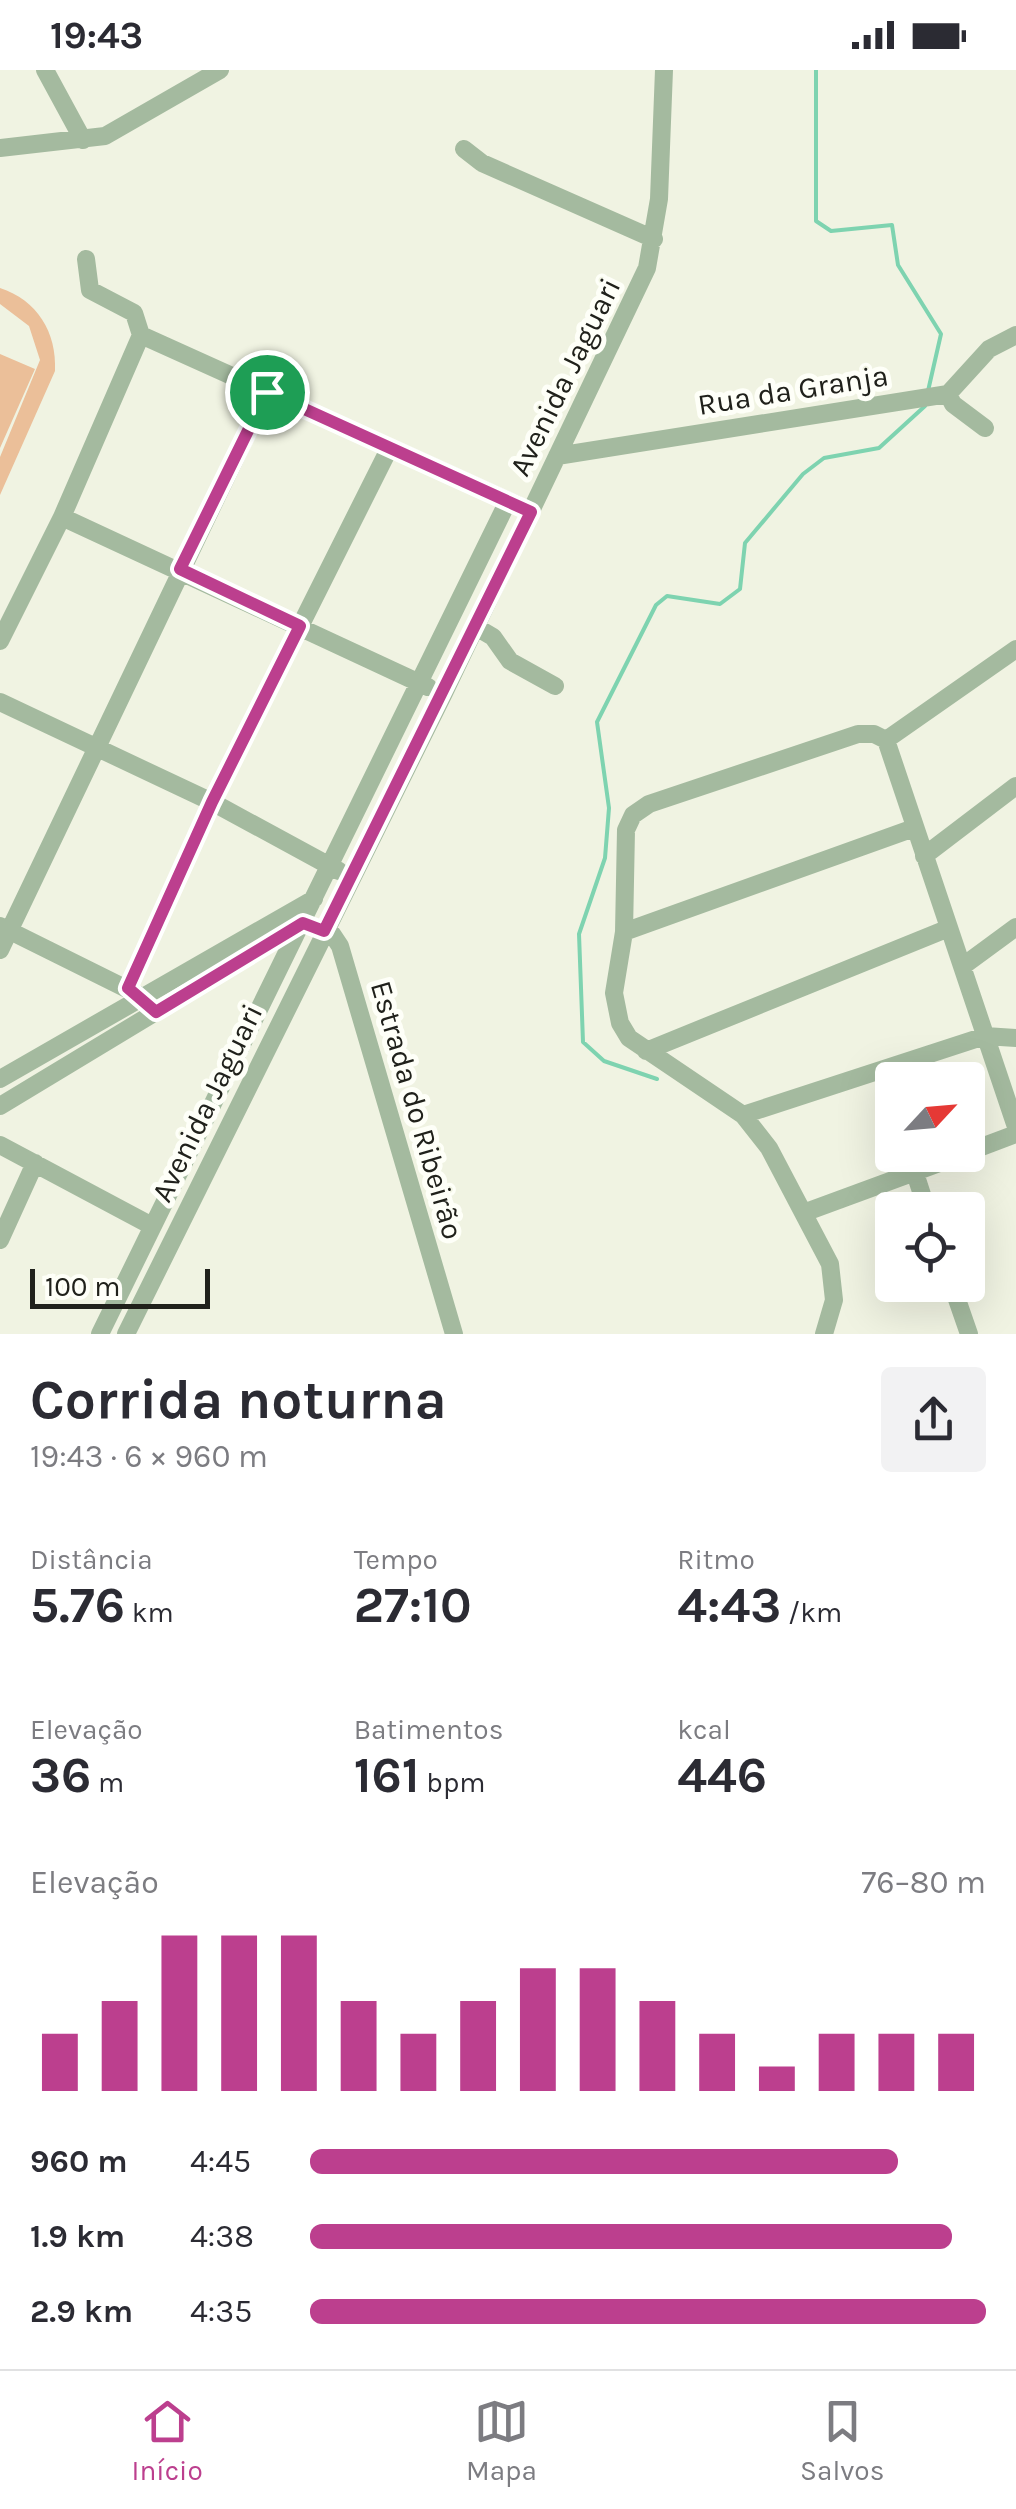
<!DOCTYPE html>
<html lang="pt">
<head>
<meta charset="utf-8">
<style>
  body { margin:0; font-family:Karla,sans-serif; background:#f2f2f3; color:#2b2b33; height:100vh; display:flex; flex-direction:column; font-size:38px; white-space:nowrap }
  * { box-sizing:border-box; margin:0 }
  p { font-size:32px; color:#7c7c81 }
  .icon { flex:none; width:55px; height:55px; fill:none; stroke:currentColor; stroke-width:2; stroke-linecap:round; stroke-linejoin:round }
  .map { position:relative; height:1264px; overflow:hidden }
  .drawer { display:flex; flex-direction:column; background:#fff; flex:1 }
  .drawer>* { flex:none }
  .needle { width:65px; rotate:64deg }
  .controls { position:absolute; left:875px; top:992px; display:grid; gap:20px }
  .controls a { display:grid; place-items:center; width:110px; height:110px; border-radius:10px; background:#fff; box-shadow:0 10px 40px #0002; font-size:50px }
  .scale { position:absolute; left:30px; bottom:25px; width:180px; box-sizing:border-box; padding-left:10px; border:5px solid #20211b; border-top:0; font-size:28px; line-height:35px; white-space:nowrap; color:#20211b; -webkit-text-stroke:8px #fefff8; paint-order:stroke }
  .pin { position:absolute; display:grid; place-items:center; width:85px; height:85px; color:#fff; margin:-42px; border:5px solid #fff; border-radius:50%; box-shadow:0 2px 10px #0007 }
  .round { display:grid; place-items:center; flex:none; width:105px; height:105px; border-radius:10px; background:#f2f2f3 }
  .head { display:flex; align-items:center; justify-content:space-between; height:170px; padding:0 30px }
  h1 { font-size:55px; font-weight:700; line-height:75px }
  .stats { display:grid; grid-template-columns:repeat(3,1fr); gap:15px; height:170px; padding:10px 30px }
  .stats div { display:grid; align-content:center }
  .stats b { font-size:50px; font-weight:700 }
  .stats small { font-size:28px; font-weight:400 }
  .stats p { font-size:28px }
  .chart { height:280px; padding:20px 30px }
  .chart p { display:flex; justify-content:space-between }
  .chart svg { width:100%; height:180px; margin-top:10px; stroke:#bc3f8e; stroke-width:6 }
  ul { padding:0 30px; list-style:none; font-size:32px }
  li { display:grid; grid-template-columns:160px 120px 1fr; align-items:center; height:75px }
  li i { height:25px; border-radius:12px; background:#bc3f8e }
  .status { display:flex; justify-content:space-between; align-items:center; height:70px; padding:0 50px; background:#fff; direction:ltr }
  .status svg { height:28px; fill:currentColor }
  .tabs { display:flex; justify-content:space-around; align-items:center; height:140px; border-top:2px solid #e1e1e2; background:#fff; font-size:28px; color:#7c7c81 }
  .tabs a { display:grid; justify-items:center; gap:5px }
  .tabs .active { color:#bc3f8e }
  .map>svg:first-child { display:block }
</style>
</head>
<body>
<div class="status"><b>19:43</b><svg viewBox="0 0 49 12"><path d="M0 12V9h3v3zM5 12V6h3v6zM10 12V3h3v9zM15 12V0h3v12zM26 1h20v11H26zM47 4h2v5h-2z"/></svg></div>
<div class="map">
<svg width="1016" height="1264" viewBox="0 0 1016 1264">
  <rect width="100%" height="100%" fill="#f0f3e2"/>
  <path fill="#ebbf99" d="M0,218C37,230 57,262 55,301L0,425V387L40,290L29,256L0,234Z
    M0,284L35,299L0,378Z"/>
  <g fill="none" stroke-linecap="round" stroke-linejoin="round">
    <path stroke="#7ed3b0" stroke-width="4" d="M816,0V151L831,161L892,155L898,195L941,264L928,321
      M657,1009L604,991L583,972L579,864L605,788L609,738L597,652L656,535L667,526L720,534L740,519L745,473L803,404L824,388L879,378L925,336"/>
    <path stroke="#a4ba9f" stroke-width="18" d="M45,0L83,70
      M0,78L105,66L220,0
      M464,79L482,93L654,169
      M86,189L90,220L134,243L141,265
      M141,265L517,435
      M948,324L953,334L985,358
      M557,386L948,324L989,279L1016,265
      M62,447L428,617
      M476,557L493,567L510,591L555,616
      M0,571L62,447L141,265
      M0,632L212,732L339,801
      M886,670L1016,579
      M924,786L1016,716
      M0,856L137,924
      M624,862L914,758
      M0,880L267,322
      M963,896L1016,857
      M128,918L212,732L389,379
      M646,981L949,858
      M0,1009L314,829
      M0,1036L303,853L332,864L340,876L454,1264
      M743,1045L985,966L1016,968
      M0,1075L152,1156
      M968,1082L1016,1064
      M915,1103L927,1140
      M806,1142L961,1085
      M0,1170L35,1093
      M952,1215L969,1264
      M100,1264L508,431
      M126,1264L444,623L647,198L659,129L664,0
      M824,1264L834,1230L830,1194L769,1078L743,1045L629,968L620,953L614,923L624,862L626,760L633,745L649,734L858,664H874L886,670L1016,1057"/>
  </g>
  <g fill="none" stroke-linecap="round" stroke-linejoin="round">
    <g stroke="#fff" stroke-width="20">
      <path id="route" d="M267,322L531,442L324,861L303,853L156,942L128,918L212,732L300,556L180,499Z"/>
    </g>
    <use href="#route" stroke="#bc3f8e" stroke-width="12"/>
  </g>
  <g text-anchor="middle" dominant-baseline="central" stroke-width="10" stroke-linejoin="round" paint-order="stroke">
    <g font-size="30" fill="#20211b" stroke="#fefff8">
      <text transform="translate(565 307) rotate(-64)">Avenida Jaguari</text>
      <text transform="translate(793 320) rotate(-9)">Rua da Granja</text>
      <text transform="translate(207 1033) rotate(-64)">Avenida Jaguari</text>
      <text transform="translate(417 1040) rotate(74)">Estrada do Ribeirão</text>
    </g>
  </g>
</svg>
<div class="controls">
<a><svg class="needle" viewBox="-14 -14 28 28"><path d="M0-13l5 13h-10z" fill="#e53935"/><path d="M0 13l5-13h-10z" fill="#7c7c81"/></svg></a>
<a><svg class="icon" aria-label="locate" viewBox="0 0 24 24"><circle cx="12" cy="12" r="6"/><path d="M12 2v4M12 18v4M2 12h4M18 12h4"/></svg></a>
</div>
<div class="scale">100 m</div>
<div class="pin" style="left:267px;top:322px;background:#1e9e55"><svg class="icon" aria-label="arrive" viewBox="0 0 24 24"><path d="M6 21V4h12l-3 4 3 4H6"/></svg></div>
</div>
<section class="drawer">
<div class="head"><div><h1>Corrida noturna</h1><p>19:43 · 6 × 960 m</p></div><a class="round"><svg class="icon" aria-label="share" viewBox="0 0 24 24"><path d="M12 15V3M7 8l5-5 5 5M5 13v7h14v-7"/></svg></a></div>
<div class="stats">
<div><p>Distância</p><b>5.76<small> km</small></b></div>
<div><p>Tempo</p><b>27:10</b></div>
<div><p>Ritmo</p><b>4:43<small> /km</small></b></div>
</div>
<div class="stats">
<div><p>Elevação</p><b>36<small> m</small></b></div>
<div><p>Batimentos</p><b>161<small> bpm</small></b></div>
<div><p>kcal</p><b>446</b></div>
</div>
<div class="chart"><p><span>Elevação</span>76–80 m</p>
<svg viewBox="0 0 160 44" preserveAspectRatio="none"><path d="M5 44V30M15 44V22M25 44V6M35 44V6M45 44V6M55 44V22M65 44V30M75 44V22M85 44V14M95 44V14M105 44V22M115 44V30M125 44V38M135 44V30M145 44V30M155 44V30"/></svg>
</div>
<ul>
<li><b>960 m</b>4:45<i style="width:87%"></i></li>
<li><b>1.9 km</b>4:38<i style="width:95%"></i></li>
<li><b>2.9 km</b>4:35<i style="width:100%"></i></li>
</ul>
</section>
<nav class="tabs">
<a class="active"><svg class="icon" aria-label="home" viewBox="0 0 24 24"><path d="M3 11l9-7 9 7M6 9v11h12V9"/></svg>Início</a>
<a><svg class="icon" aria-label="map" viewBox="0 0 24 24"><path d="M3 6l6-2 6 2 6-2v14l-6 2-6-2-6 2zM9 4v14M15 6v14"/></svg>Mapa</a>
<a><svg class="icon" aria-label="saved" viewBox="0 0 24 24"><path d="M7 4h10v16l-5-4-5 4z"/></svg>Salvos</a>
</nav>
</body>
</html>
